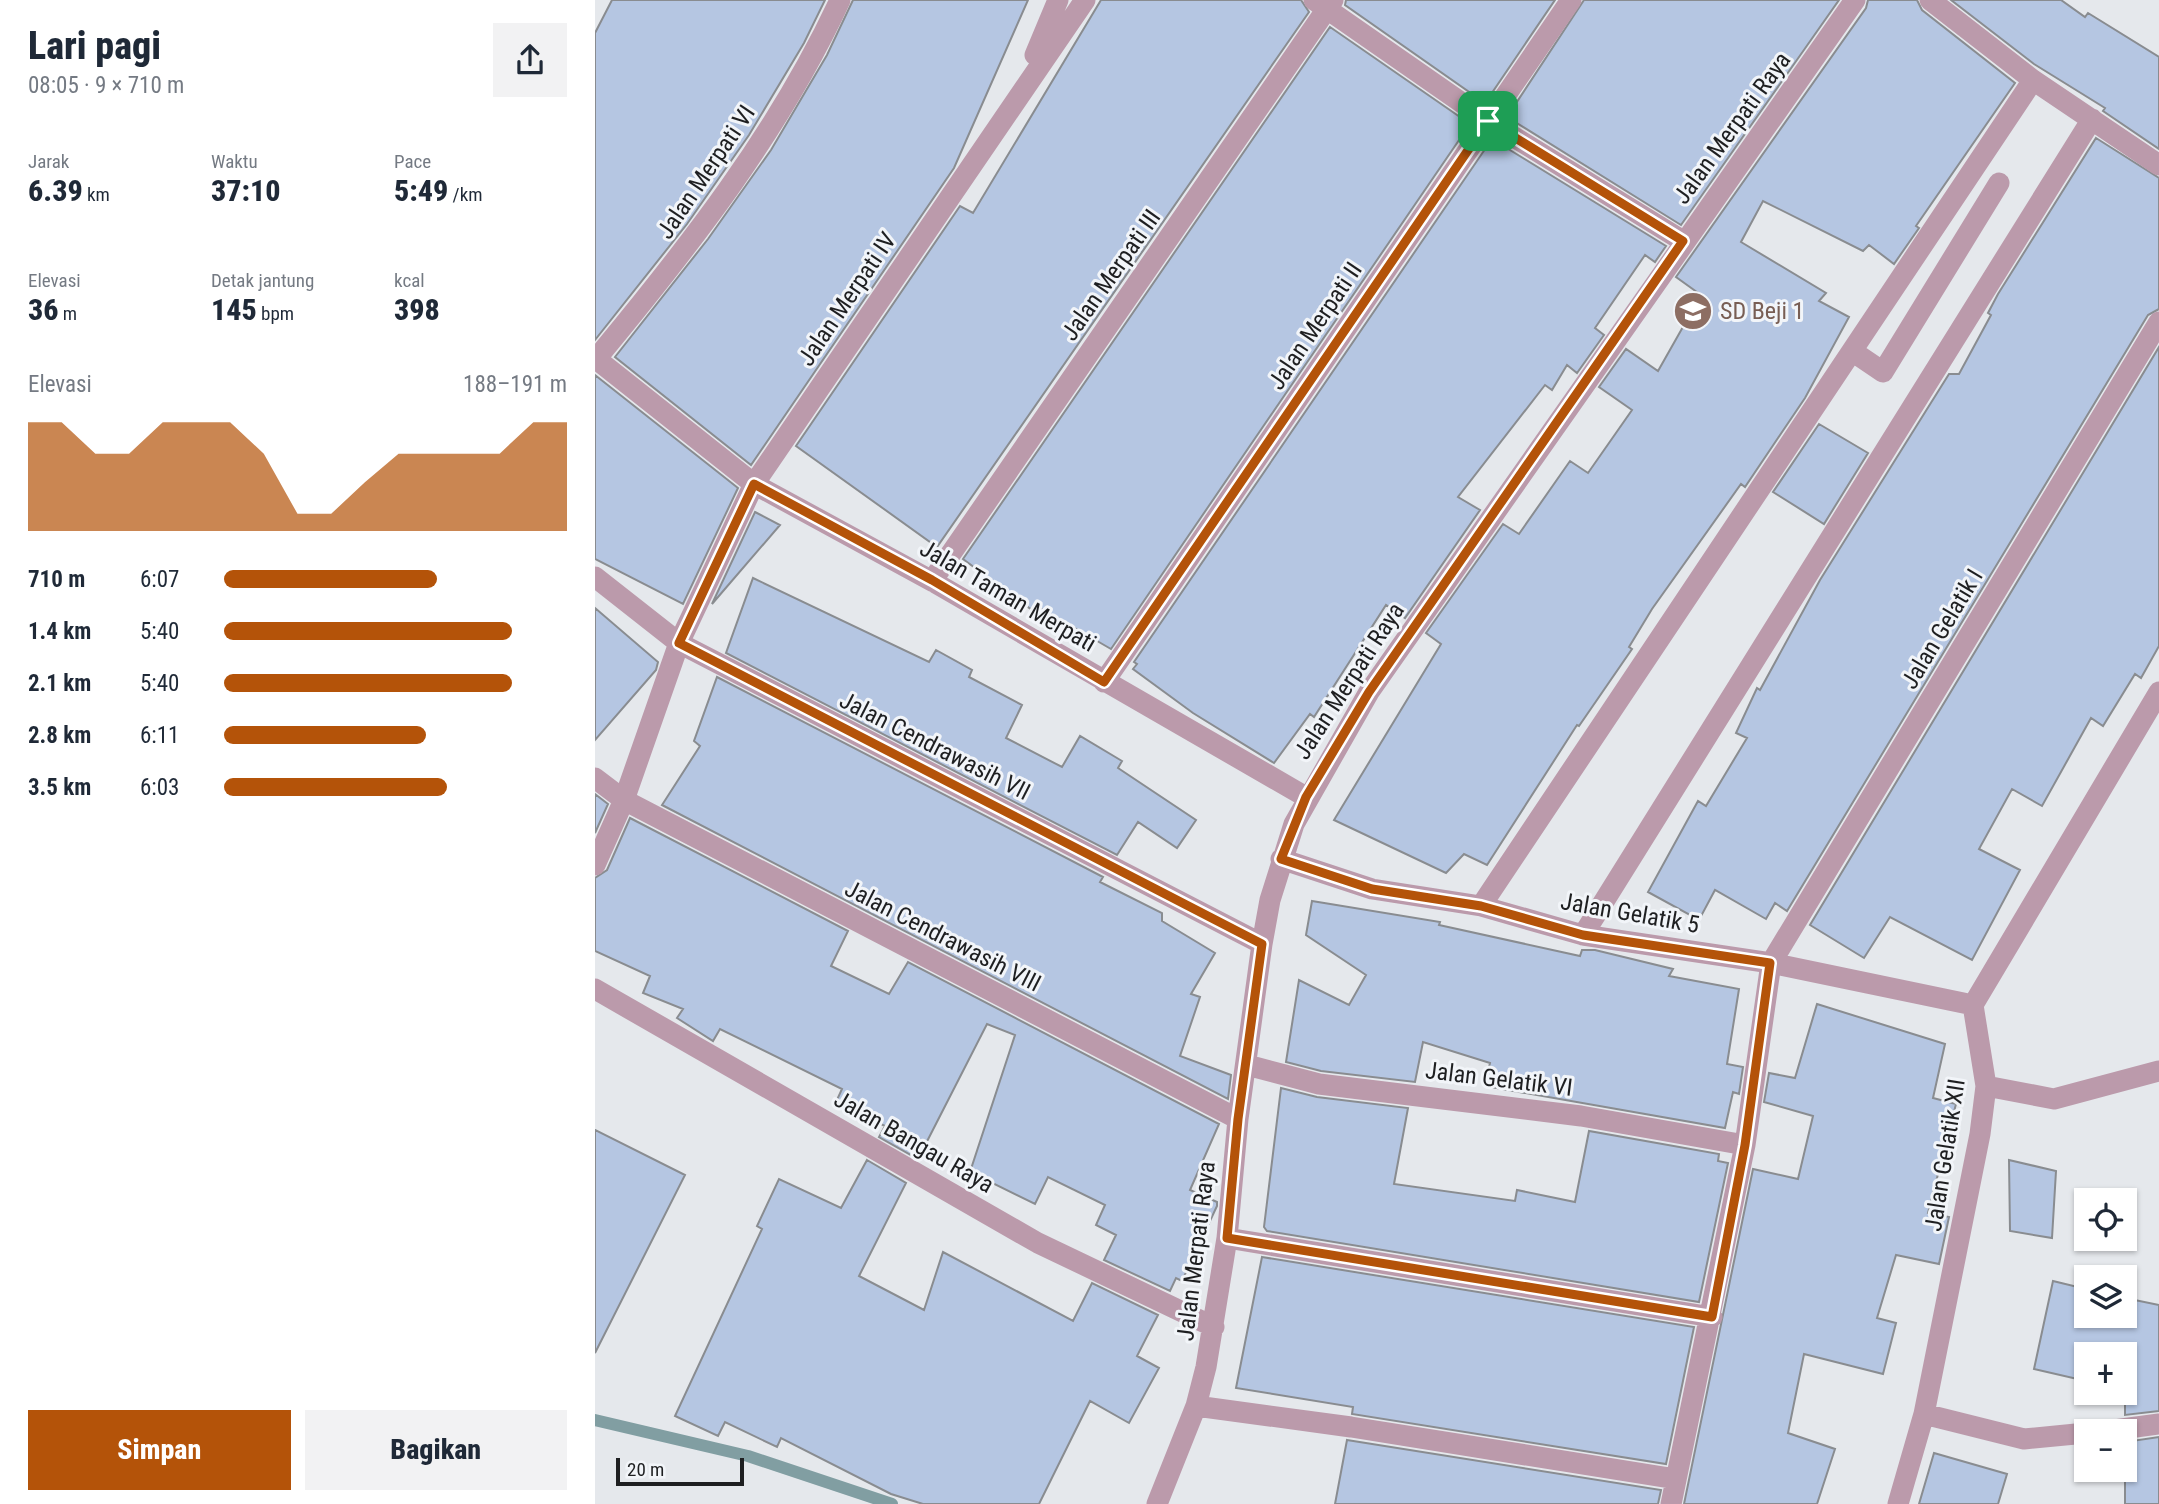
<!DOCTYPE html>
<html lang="id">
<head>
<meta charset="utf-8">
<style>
  body { margin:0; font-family:"Roboto Condensed",sans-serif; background:#f2f2f3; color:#1f2937; height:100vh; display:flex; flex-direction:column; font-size:26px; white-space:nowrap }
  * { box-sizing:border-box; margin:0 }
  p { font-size:23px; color:#747a83 }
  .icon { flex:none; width:38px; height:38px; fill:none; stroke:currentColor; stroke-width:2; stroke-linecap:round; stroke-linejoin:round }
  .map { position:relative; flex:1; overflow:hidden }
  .drawer { display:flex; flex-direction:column; background:#fff; width:595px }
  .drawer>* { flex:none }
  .tools { position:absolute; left:1479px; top:1188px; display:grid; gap:14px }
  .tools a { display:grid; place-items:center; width:63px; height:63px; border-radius:0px; background:#fff; box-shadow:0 2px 5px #0004; font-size:35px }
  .scale { position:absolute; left:21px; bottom:18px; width:128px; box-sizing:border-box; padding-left:7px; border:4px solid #1e1f21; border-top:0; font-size:19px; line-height:24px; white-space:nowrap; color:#1e1f21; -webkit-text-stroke:5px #f2f5f9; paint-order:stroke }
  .pin { position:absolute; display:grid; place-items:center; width:60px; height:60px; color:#fff; margin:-30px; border-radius:14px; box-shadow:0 4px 10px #0006 }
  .round { display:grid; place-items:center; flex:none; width:74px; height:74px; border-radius:0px; background:#f2f2f3 }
  .headline { display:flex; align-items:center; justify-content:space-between; height:119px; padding:0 28px }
  h1 { font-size:38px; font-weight:800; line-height:52px }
  .figures { display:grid; grid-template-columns:repeat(3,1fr); gap:10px; height:119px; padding:7px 28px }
  .figures div { display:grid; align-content:center }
  .figures b { font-size:30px; font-weight:800 }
  .figures small { font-size:19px; font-weight:400 }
  .figures p { font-size:19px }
  .chart { height:196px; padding:14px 28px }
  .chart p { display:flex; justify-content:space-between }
  .chart svg { width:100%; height:126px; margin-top:7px; fill:#b45309; opacity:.7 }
  .action { display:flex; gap:14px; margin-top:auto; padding:14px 28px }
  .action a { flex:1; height:80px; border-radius:0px; background:#b45309; color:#fff; font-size:28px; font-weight:800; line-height:80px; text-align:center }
  .action a+a { background:#f2f2f3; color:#1f2937 }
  ul { padding:0 28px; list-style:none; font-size:23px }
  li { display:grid; grid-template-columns:112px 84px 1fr; align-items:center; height:52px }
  li i { height:18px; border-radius:9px; background:#b45309 }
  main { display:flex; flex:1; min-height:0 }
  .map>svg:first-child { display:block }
</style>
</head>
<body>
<main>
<section class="drawer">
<div class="headline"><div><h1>Lari pagi</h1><p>08:05 · 9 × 710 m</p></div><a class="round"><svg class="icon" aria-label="share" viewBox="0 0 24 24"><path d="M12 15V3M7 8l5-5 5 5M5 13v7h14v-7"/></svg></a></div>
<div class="figures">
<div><p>Jarak</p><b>6.39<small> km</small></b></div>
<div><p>Waktu</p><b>37:10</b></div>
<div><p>Pace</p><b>5:49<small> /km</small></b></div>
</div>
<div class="figures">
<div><p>Elevasi</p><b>36<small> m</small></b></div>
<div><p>Detak jantung</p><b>145<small> bpm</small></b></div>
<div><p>kcal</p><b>398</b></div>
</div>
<div class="chart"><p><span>Elevasi</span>188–191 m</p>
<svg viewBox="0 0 160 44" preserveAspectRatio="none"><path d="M0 44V6L10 6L20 17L30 17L40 6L50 6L60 6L70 17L80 38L90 38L100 27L110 17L120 17L130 17L140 17L150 6L160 6V44z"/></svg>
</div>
<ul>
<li><b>710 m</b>6:07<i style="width:62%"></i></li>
<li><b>1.4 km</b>5:40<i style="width:84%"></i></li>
<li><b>2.1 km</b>5:40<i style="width:84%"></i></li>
<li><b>2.8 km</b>6:11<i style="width:59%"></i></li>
<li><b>3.5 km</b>6:03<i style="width:65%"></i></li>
</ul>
<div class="action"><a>Simpan</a><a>Bagikan</a></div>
</section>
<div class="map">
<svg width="1564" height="1504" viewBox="0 0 1564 1504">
  <rect width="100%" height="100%" fill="#e5e8ec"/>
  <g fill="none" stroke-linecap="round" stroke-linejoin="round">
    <path stroke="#819ea2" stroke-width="12" d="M0,1420L153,1456L297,1504"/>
  </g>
  <path fill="#b5c6e2" stroke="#898c90" stroke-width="2" d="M17,0H230L209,43L154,135L92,224L0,340V33Z
    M258,0H433L359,168L156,465L20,357L113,239L176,150L232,55Z
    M506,0H706L714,12L342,547L201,446L365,206L378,213Z
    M751,0H960L890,103L750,5Z
    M989,0H1244L1086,225L912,117Z
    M1273,0H1322L1327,10L1420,83L1321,226L1324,228L1299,264L1274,245L1268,251L1168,201L1146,242L1231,293L1224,301L1254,317L1210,398L1150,487L1146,484L1057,609L1034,647L1037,649L984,726L982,725L892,865L869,854L851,873L739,820L846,644L831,633L908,524L924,534L975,461L993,473L1037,410L1004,387L1031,349L1063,371L1106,295L1081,277L1271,8Z
    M1356,0H1466L1490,17L1493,13L1564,57V149L1508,111L1510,108L1439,64Z
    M735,27L875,124L516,649L440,605L437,610L368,559Z
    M1501,138L1564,178V309L1553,315L1192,911L1180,903L1171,919L1120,890L1104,920L1053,892L1103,801L1111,806L1152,738L1141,733L1162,688L1165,690L1225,580L1354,374H1364L1396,315L1393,313L1403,294Z
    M897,139L1071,246L1060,262L1050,255L1000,328L1009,335L982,373L972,365L957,390L950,385L863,497L885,510L810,618L791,605L719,717L715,714L679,763L598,713L538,669L542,664L539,662Z
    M1564,347V646L1546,678L1540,674L1508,726L1496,718L1447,806L1417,789L1384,849L1425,870L1377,960L1295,917L1269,958L1215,925Z
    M0,375L143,488L88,604L0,559Z
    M1224,424L1273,453L1229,524L1178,492Z
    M160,512L185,525L117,604Z
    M158,578L334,662L341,650L377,670L374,677L427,705L411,738L467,767L485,736L527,761L523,768L601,820L582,848L543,822L522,855L131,653Z
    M0,608L63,662L61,670L0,740Z
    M122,677L508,877L505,882L567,913V921L620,953L596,994L605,997L585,1056L636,1075L633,1099L67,805L105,746L99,741Z
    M0,794L13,804L0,833Z
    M35,818L253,931L236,966L294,994L313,962L624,1124L595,1190L622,1202V1206L587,1281L581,1278L575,1291L509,1260L521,1235L501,1225L510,1205L453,1177L440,1204L375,1172L420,1035L392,1024L323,1159L284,1137L290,1126L241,1102L247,1089L125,1029L118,1041L82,1018L88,1009L48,993L55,976L0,951V878L12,870Z
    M717,901L845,922L844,925L985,956L987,950H1000L1078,969L1074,976L1144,989L1132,1064L1148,1067L1144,1094L1138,1092L1130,1128L890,1086L895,1063L828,1042L820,1082L726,1071L691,1062L704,980L754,1005L771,975L711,935Z
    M1222,1004L1350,1044L1338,1098L1361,1104L1333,1213L1354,1217L1344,1264L1301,1255L1282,1318L1301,1323L1288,1374L1209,1354L1193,1433L1240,1449L1222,1504H1089L1158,1169L1203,1179L1218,1116L1169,1102L1174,1073L1200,1078Z
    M686,1088L722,1097L813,1108L799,1184L920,1201L922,1190L980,1202L994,1131L1124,1154L1123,1161L1133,1163L1104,1302L672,1231L669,1227Z
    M0,1130L90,1175L0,1353Z
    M272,1160L311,1183L264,1276L329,1310L348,1252L478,1321L497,1283L563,1315L542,1356L564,1368L534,1423L495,1401L444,1504H328L296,1494L186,1438L182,1447L130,1422L123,1436L80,1416L167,1229L162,1226L184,1179L246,1208Z
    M1414,1160L1461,1171L1457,1238L1415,1231Z
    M667,1257L1099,1327L1071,1464L757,1414L758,1407L641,1388Z
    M1458,1281L1491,1289V1316H1530V1298L1564,1305V1411L1530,1415V1354H1491V1381L1439,1369Z
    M1564,1437V1504H1530V1442Z
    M752,1440L1066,1490L1063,1504H740Z
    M1339,1453L1412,1474L1403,1504H1324Z"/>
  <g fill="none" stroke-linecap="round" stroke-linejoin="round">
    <path stroke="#bb9aab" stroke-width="21" d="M719,0L893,121L1088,241
      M1335,0L1438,80L1564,165
      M440,55L463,0
      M1257,351L1288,372L1404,183
      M0,358L159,484L337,581L711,797
      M1,359C93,248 184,132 245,0
      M0,577L84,643L667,944
      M337,581L738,0
      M509,682L976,0
      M0,778L29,800L643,1119
      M686,859L777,889L886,906L988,935L1176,963L1378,1005
      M0,865L29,800L84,643L159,484L490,0
      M886,906L1438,80
      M988,935L1497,119
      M0,989L443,1243L619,1327
      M652,1065L724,1084L986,1116L1150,1145
      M1391,1086L1459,1099L1564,1071
      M632,1238L1117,1317
      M601,1406L756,1427L1081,1479
      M1329,1414L1429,1439L1491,1433
      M1504,1432L1564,1424
      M562,1504L601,1406L611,1367L632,1238L643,1119L667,944L675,900L699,824L774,692L1260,0
      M1076,1504L1150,1145L1176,963L1564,322
      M1303,1504L1329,1414L1385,1134L1391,1086L1378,1005L1564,692"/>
  </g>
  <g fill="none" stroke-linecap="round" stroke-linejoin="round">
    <g stroke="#fff" stroke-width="14">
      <path id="route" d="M893,121L1088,241L774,692L711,797L686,859L777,889L886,906L988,935L1175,963L1150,1145L1117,1317L632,1238L643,1119L667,944L84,643L159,484L337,580L509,682Z"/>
    </g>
    <use href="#route" stroke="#b45309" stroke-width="9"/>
  </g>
  <defs>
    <g id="school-disc" transform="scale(2.0125)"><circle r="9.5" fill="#8d6e63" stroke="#f2f5f9"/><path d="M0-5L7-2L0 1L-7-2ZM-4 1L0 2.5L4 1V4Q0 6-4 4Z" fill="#fff"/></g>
  </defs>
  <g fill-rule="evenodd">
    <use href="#school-disc" x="1098" y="311"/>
  </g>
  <g text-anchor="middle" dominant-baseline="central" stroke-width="6" stroke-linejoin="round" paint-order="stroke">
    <g font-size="24" fill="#1e1f21" stroke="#f2f5f9">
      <text transform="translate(1137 128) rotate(-54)">Jalan Merpati Raya</text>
      <text transform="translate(111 172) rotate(-56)">Jalan Merpati VI</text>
      <text transform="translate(516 275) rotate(-55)">Jalan Merpati III</text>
      <text transform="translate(252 299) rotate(-56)">Jalan Merpati IV</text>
      <text transform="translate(720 326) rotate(-56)">Jalan Merpati II</text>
      <text transform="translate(413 596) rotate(30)">Jalan Taman Merpati</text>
      <text transform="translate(1347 629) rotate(-59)">Jalan Gelatik I</text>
      <text transform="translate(754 681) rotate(-57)">Jalan Merpati Raya</text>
      <text transform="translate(340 746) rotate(27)">Jalan Cendrawasih VII</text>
      <text transform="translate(1035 913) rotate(10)">Jalan Gelatik 5</text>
      <text transform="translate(348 936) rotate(27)">Jalan Cendrawasih VIII</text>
      <text transform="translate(904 1079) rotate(7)">Jalan Gelatik VI</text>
      <text transform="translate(319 1142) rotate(30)">Jalan Bangau Raya</text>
      <text transform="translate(1350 1155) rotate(-81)">Jalan Gelatik XII</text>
      <text transform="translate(601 1251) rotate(-83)">Jalan Merpati Raya</text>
    </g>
    <g font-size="24" fill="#785e54" stroke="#f2f5f9" text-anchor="start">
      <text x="1125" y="311">SD Beji 1</text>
    </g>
  </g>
</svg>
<div class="tools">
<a><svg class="icon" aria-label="locate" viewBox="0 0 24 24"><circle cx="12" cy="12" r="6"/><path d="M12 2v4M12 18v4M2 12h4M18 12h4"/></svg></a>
<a><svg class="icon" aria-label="layers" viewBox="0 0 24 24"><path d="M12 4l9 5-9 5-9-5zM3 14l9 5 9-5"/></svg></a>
<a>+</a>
<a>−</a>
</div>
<div class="scale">20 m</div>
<div class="pin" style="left:893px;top:121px;background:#1e9e55"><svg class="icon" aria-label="arrive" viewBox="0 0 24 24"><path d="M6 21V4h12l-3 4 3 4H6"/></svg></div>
</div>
</main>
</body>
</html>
